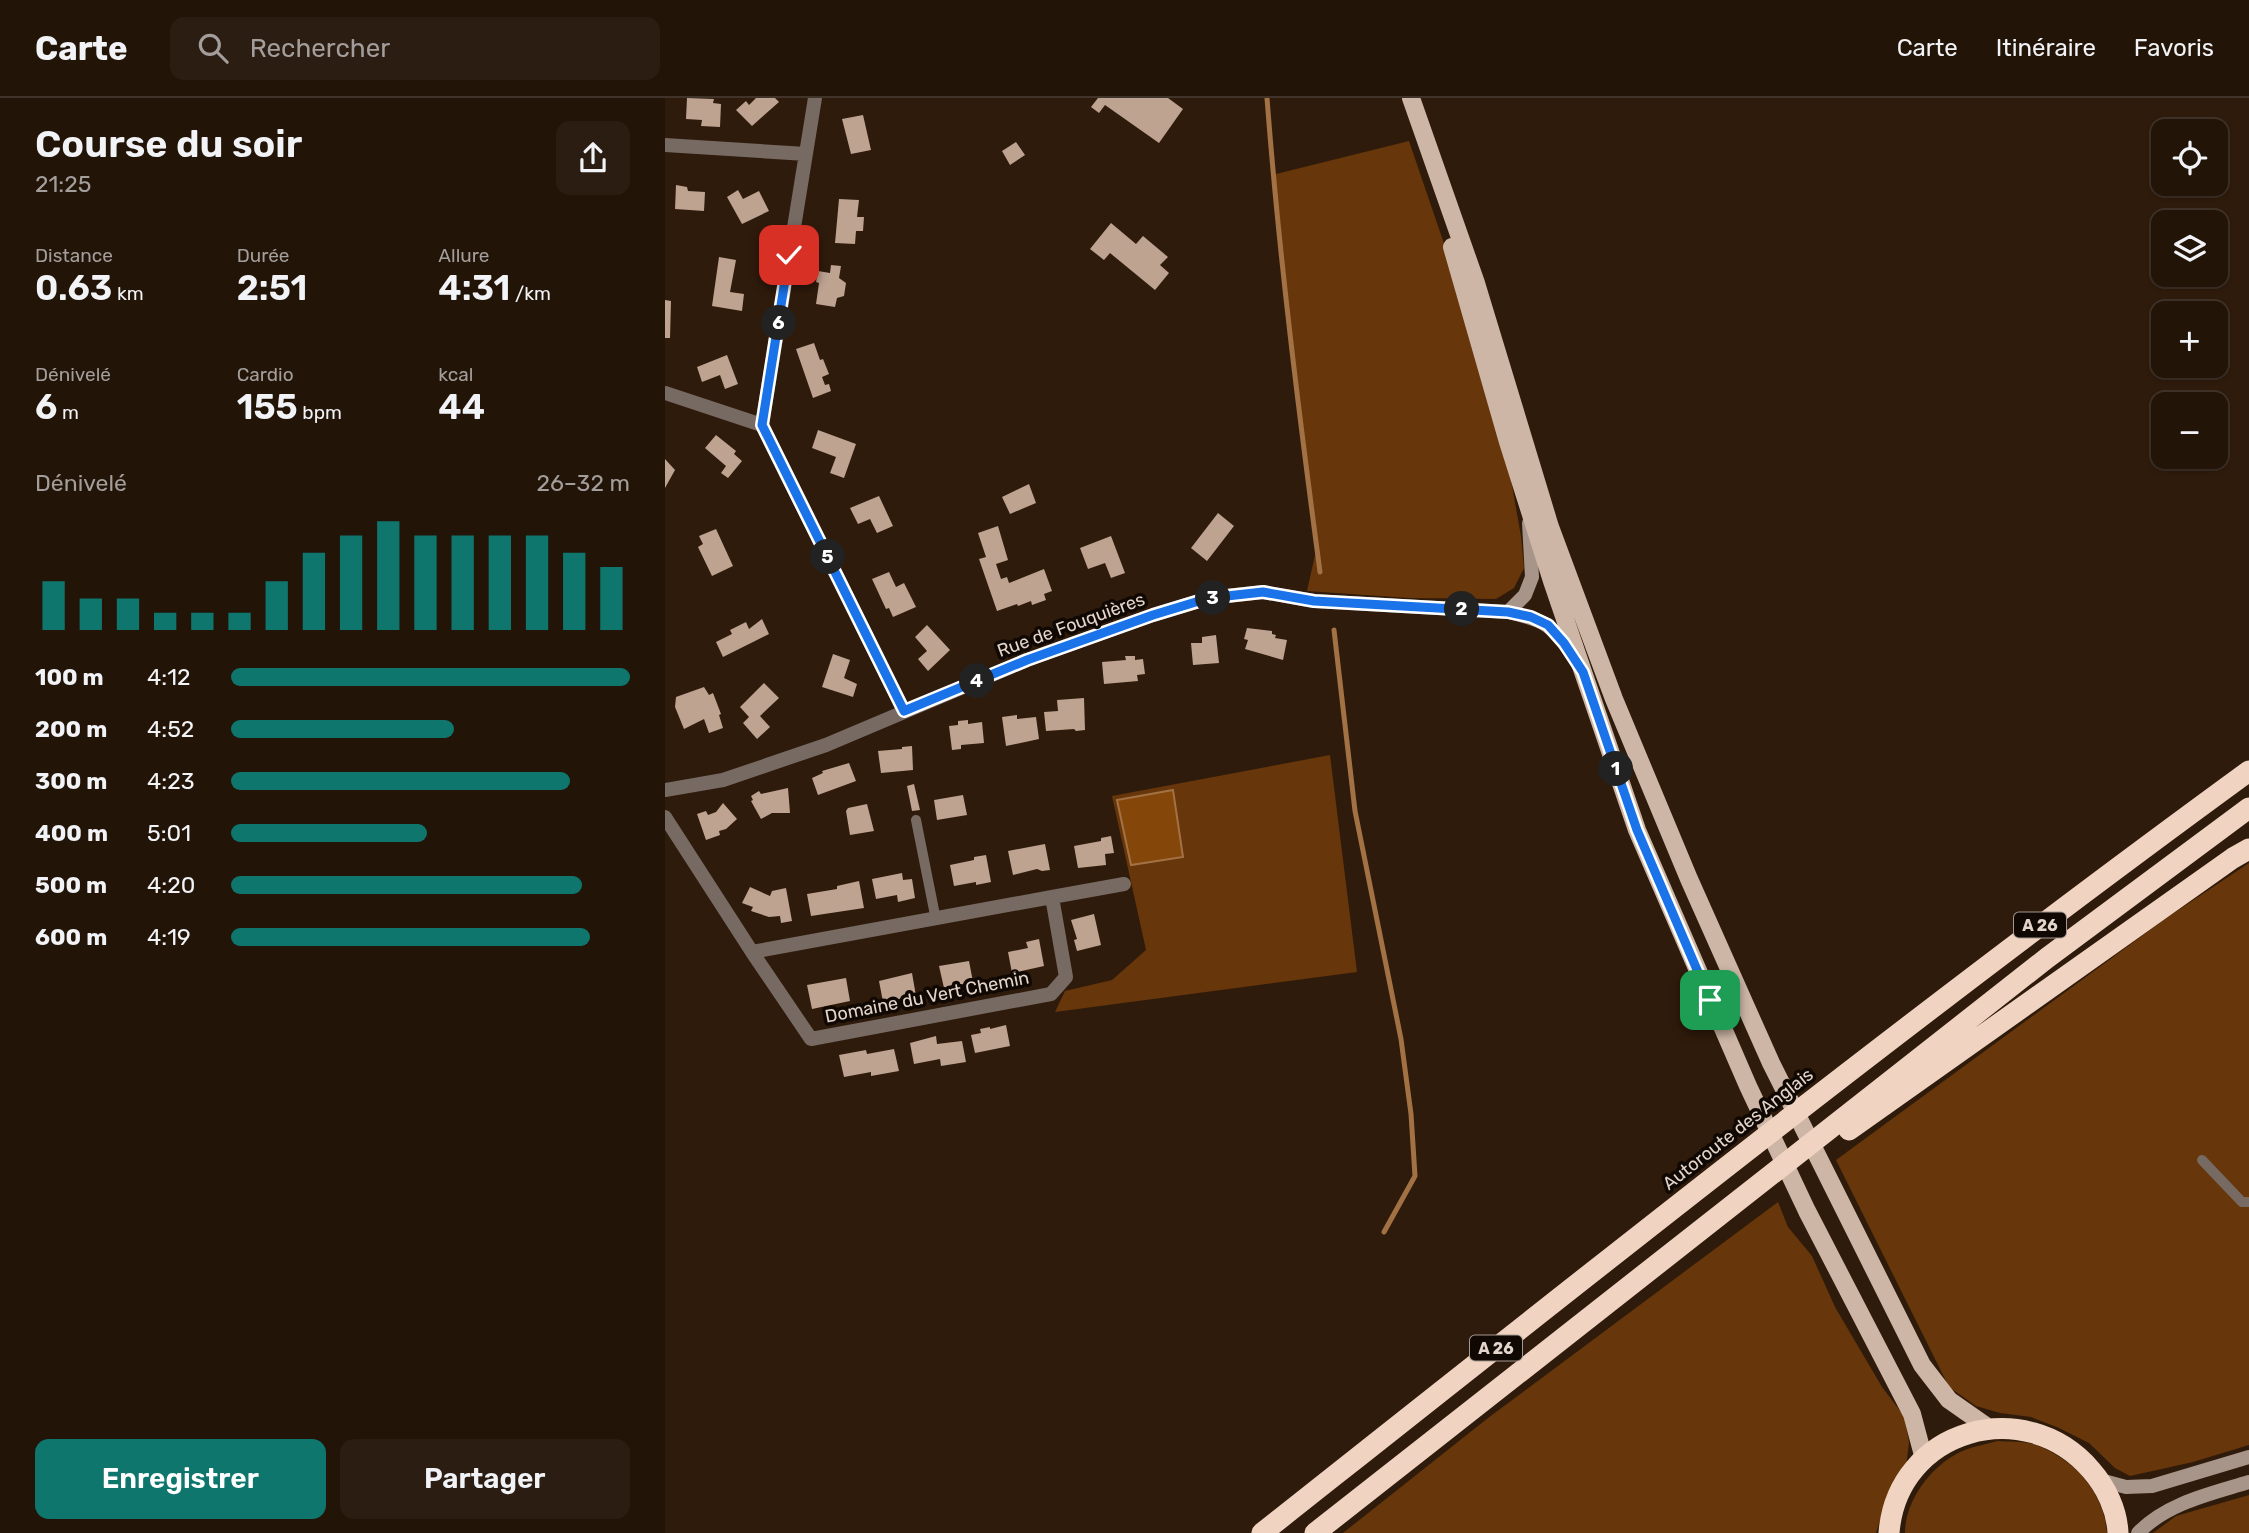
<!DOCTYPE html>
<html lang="fr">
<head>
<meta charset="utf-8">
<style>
  body { margin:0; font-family:Rubik,sans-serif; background:#2b1d12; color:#f1f3f6; height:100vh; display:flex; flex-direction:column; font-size:26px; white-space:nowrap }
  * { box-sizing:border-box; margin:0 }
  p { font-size:23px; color:#a39e9c }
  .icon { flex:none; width:38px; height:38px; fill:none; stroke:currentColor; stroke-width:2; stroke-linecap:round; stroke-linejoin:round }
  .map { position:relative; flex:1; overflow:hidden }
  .sheet { display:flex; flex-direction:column; background:#231408; width:665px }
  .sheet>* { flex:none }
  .controls { position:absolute; left:1486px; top:21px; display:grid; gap:14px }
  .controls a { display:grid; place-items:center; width:77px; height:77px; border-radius:14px; background:#231408; box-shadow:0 2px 5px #0004,0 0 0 2px #403329; font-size:35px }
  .pin { position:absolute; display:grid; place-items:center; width:60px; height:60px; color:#fff; margin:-30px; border-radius:14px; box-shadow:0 4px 10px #0006 }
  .km { position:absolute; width:35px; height:35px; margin:-18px; border-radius:50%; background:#222; color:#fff; font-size:19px; line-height:35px; text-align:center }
  .round { display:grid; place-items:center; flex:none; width:74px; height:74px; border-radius:14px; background:#2b1d12 }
  .headline { display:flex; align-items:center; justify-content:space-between; height:119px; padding:0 35px }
  h1 { font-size:38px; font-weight:600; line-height:52px }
  .stats { display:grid; grid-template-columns:repeat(3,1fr); gap:10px; height:119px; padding:7px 35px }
  .stats div { display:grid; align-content:center }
  .stats b { font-size:35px; font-weight:600 }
  .stats small { font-size:19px; font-weight:400 }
  .stats p { font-size:19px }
  .chart { height:196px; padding:14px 35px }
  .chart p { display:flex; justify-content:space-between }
  .chart svg { width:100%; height:126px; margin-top:7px; stroke:#0f766e; stroke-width:6 }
  .cta { display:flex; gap:14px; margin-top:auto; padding:14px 35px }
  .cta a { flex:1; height:80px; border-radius:14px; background:#0f766e; color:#fff; font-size:28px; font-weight:600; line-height:80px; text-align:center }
  .cta a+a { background:#2b1d12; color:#f1f3f6 }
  ul { padding:0 35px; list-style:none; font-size:23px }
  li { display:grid; grid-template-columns:112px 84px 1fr; align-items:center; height:52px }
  li i { height:18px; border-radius:9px; background:#0f766e }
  header { display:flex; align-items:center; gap:42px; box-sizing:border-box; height:98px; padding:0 35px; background:#231408; border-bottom:2px solid #403329 }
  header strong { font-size:33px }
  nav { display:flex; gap:38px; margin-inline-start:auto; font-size:24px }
  .search { width:490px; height:63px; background:#2b1d12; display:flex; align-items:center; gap:18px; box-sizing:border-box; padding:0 24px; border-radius:14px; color:#a39e9c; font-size:26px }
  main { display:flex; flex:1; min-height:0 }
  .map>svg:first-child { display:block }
</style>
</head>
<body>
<header>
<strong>Carte</strong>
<div class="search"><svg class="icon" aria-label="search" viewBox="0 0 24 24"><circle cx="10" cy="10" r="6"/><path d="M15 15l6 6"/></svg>Rechercher</div>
<nav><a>Carte</a><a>Itinéraire</a><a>Favoris</a></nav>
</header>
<main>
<section class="sheet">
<div class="headline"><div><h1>Course du soir</h1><p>21:25</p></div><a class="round"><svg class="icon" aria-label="share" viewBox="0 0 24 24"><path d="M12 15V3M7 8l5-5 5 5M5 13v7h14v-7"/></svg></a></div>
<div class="stats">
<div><p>Distance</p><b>0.63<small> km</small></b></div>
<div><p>Durée</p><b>2:51</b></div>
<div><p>Allure</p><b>4:31<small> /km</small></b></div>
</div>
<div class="stats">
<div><p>Dénivelé</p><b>6<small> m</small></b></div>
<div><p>Cardio</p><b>155<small> bpm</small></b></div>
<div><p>kcal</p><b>44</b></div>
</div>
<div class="chart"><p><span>Dénivelé</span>26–32 m</p>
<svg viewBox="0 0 160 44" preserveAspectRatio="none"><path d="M5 44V27M15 44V33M25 44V33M35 44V38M45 44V38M55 44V38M65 44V27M75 44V17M85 44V11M95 44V6M105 44V11M115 44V11M125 44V11M135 44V11M145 44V17M155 44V22"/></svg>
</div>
<ul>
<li><b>100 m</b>4:12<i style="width:100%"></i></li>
<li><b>200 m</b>4:52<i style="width:56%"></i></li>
<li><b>300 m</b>4:23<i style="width:85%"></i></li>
<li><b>400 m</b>5:01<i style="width:49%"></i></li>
<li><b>500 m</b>4:20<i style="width:88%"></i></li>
<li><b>600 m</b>4:19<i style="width:90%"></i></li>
</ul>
<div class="cta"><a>Enregistrer</a><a>Partager</a></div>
</section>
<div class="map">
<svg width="1584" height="1435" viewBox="0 0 1584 1435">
  <rect width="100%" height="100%" fill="#2f1b0b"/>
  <path fill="#67360a" d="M744,43L831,298L856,438L859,470L849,490L831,501L744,500L642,493L652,448L645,405L607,77Z
    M665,657L692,874L390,914L400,893L447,882L481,852L447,698Z
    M1584,765V1347L1528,1364L1465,1378L1450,1370L1424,1345L1394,1330L1366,1319L1335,1315L1311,1308L1284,1289L1171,1062L1500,821Z
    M1113,1104L1123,1129L1147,1158L1170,1209L1217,1289L1239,1318L1244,1344L1241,1369L1226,1389L1211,1435H678L823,1320Z
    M1333,1343C1345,1344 1360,1343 1371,1347C1409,1361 1439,1394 1442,1435H1240C1240,1401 1269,1364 1300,1352C1310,1348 1322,1346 1333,1343Z
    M1584,1397V1435H1488L1511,1418Z"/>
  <path fill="#854609" stroke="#a27144" stroke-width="2" d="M508,692L518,759L466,767L452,702Z"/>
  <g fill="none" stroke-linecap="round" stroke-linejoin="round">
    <path stroke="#a27144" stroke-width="5" d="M602,0C614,158 634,316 655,474
      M669,532L690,713L736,941L746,1016L750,1078L719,1134"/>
  </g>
  <path fill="#bea391" d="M22,0L49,1L48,5L56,6L55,29L36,28L37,22L21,21Z
    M91,0H110L114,4L87,28L71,12L81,3L84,7Z
    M433,0H503L518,11L494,45L440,7L434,15L426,9Z
    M198,17L206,52L186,56L177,21Z
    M351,44L360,57L345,67L337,53Z
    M11,87L22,89L23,93L40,94L39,113L10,111Z
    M73,92L78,101L94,93L104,113L77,126L62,99Z
    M174,101L194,102L192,119H199L198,133H191L190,146L170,145Z
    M446,125L471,146L478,138L503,159L495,167L504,175L490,192L445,155L439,162L425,151Z
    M54,159L71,162L65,194L79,196L77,213L47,208Z
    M166,167L176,168L174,180L181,185L179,198L172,200L170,209L151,206L154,185L151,184L153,173L165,175Z
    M0,202L6,203L5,240H0Z
    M149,245L155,262L158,261L164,276L157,279L160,287L164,286L166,293L148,300L131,251Z
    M62,257L73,286L60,291L55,277L37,284L32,269Z
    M153,332L191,346L179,380L165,375L171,359L147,350Z
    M51,337L71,353L69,356L77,363L63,380L56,375L61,368L40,350Z
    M0,361L10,372L0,390Z
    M364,386L371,405L345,416L337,399Z
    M214,398L228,428L212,435L205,421L193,426L185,410Z
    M553,415L569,428L542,463L526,450Z
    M333,428L343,462L331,466L336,481L342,479L344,485L379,471L387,493L379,496L381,502L367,507L366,503L353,508L352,506L332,513L314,461L321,459L313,435Z
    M51,431L68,468L47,478L33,449L38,446L34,438Z
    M446,438L460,475L446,480L440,465L423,471L415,450Z
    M224,474L231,489L239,485L251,509L228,519L224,510L221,511L207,481Z
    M97,521L104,536L58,559L51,544L67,536L65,532L81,524L84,531Z
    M262,527L285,552L263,573L253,561L262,553L250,539Z
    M582,530L607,533V536L611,537L610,540L622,542L618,562L580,551L583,542L579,541Z
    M551,537L554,565L528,567L526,545H537V539Z
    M168,556L185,562L179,580L192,586L188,599L157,589Z
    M460,558H470V562L478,561L480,576L472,577L473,583L439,586L437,564L461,562Z
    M99,585L114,600L95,618L105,629L92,641L78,625L84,619L75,609Z
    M39,589L44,597L48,595L56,616L54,617L58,630L44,635L39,621L19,631L10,609L11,599Z
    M419,600L420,632L411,633L409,631L381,633L379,614L393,613L392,602Z
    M352,617V621L371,619L374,641L341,648L337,619Z
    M303,622V626L317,624L319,645L296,647V651L287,652L284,628L293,627V623Z
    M247,648L248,672L216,675L213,653L237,651V649Z
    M184,665L191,683L153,697L147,680L158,675L157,673Z
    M249,686L255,712L247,713L242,688Z
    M123,690L125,715H107L96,721L86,703L88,702L86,698L94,693L96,696Z
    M298,697L302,717L272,722L269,702Z
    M58,705L72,721L61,731L54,733L55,737L41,742L32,716L41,713L43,717L51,714Z
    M202,706L209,733L185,737L181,713L183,710Z
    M446,738L449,755L440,756L441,767L413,770L409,748L436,743V740Z
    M380,746L385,772L377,773L372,771L348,777L343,753Z
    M321,757L326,784L311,787V784L289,788L285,767L309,762V759Z
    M237,775L238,782L247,781L250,800L233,804L232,797L211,801L207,781Z
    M194,783L199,810L146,818L142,796L172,791V788Z
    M85,789L105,798L107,793L121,790L127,823L116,825L115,818L104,819L86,813L88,809L77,805Z
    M429,816L436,847L412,853L409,842L412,841L406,822Z
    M374,841L379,868L347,875L343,854L363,850L361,844Z
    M304,863L308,884L279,890L274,868Z
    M247,875L251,898L218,904L214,883Z
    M181,880L185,903L147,911L142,887Z
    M341,927L345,948L310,955L306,937L316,935L315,931L325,929V931Z
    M271,938L272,946L297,943L301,964L276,968L275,961L249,966L245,945Z
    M229,951L234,973L206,978V974L179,979L174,957L201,952L202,956Z"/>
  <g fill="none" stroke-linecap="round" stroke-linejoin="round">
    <path stroke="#766a63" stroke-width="10" d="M251,722L271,822
      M1537,1062L1577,1104H1584"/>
    <path stroke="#766a63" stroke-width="14" d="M150,0L97,327L239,613
      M0,47L141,56
      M0,295L97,327
      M0,692L58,682L161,647L362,562L488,517L544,500L598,494L649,503L843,514
      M0,719L87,854L146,941L386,896L401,879L387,799L87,854
      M387,799L459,786"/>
    <path stroke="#a79589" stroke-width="14" d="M843,514L860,497L867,479L864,425
      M843,514C879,522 888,527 908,558
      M1435,1382L1461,1389L1487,1388L1584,1359
      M1473,1435C1502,1405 1545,1396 1584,1384"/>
    <path stroke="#cdb6a6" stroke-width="18" d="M746,0L811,185L885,429L949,601L1024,781L1106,965L1257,1267L1284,1302L1324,1330
      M787,149L843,344L887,483L972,732L1083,988L1142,1113L1247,1316L1259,1361"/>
    <path stroke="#f0d4c1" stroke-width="21" d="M1184,1032L1568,760L1584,751
      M597,1435C923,1177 1248,918 1584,673
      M650,1435L1382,860L1584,710
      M1224,1435C1232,1331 1360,1295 1426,1372C1441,1389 1452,1412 1453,1435"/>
  </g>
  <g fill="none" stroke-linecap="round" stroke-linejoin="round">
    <g stroke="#fff" stroke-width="14">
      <path id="route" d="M124,157L97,327L239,613L362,562L488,517L544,500L598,494L649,503L843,514L866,519L883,527L899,545L918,574L972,732L1045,902"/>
    </g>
    <use href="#route" stroke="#1a73e8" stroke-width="9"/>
  </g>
  <g text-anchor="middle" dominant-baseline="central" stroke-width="7" stroke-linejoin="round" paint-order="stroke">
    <g fill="#100803" stroke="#a49890" stroke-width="2">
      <rect x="1349" y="814.5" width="52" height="25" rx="5"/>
      <rect x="805" y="1237.5" width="52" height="25" rx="5"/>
    </g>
    <g font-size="16" font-weight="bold" fill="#e4d5cc">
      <text x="1375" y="827">A 26</text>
      <text x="831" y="1250">A 26</text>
    </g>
    <g font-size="18" fill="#e4d5cc" stroke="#100803">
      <text transform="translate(406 527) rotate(-20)">Rue de Fouquières</text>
      <text transform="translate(262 899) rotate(-11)">Domaine du Vert Chemin</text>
      <text transform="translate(1073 1031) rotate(-38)">Autoroute des Anglais</text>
    </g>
  </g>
</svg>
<div class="controls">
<a><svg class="icon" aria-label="locate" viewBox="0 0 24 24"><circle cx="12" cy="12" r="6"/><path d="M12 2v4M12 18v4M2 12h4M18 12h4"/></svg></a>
<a><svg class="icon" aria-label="layers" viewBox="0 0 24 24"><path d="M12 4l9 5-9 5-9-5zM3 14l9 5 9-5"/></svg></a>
<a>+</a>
<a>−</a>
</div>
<div class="pin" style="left:1045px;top:902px;background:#1e9e55"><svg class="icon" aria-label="arrive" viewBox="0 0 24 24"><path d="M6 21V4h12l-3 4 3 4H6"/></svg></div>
<div class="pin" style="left:124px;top:157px;background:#d93025"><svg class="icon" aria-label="check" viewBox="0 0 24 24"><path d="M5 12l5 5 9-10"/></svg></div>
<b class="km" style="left:951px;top:671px">1</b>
<b class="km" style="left:797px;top:511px">2</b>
<b class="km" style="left:548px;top:500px">3</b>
<b class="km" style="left:312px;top:583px">4</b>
<b class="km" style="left:163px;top:459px">5</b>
<b class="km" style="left:114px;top:225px">6</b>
</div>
</main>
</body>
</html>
